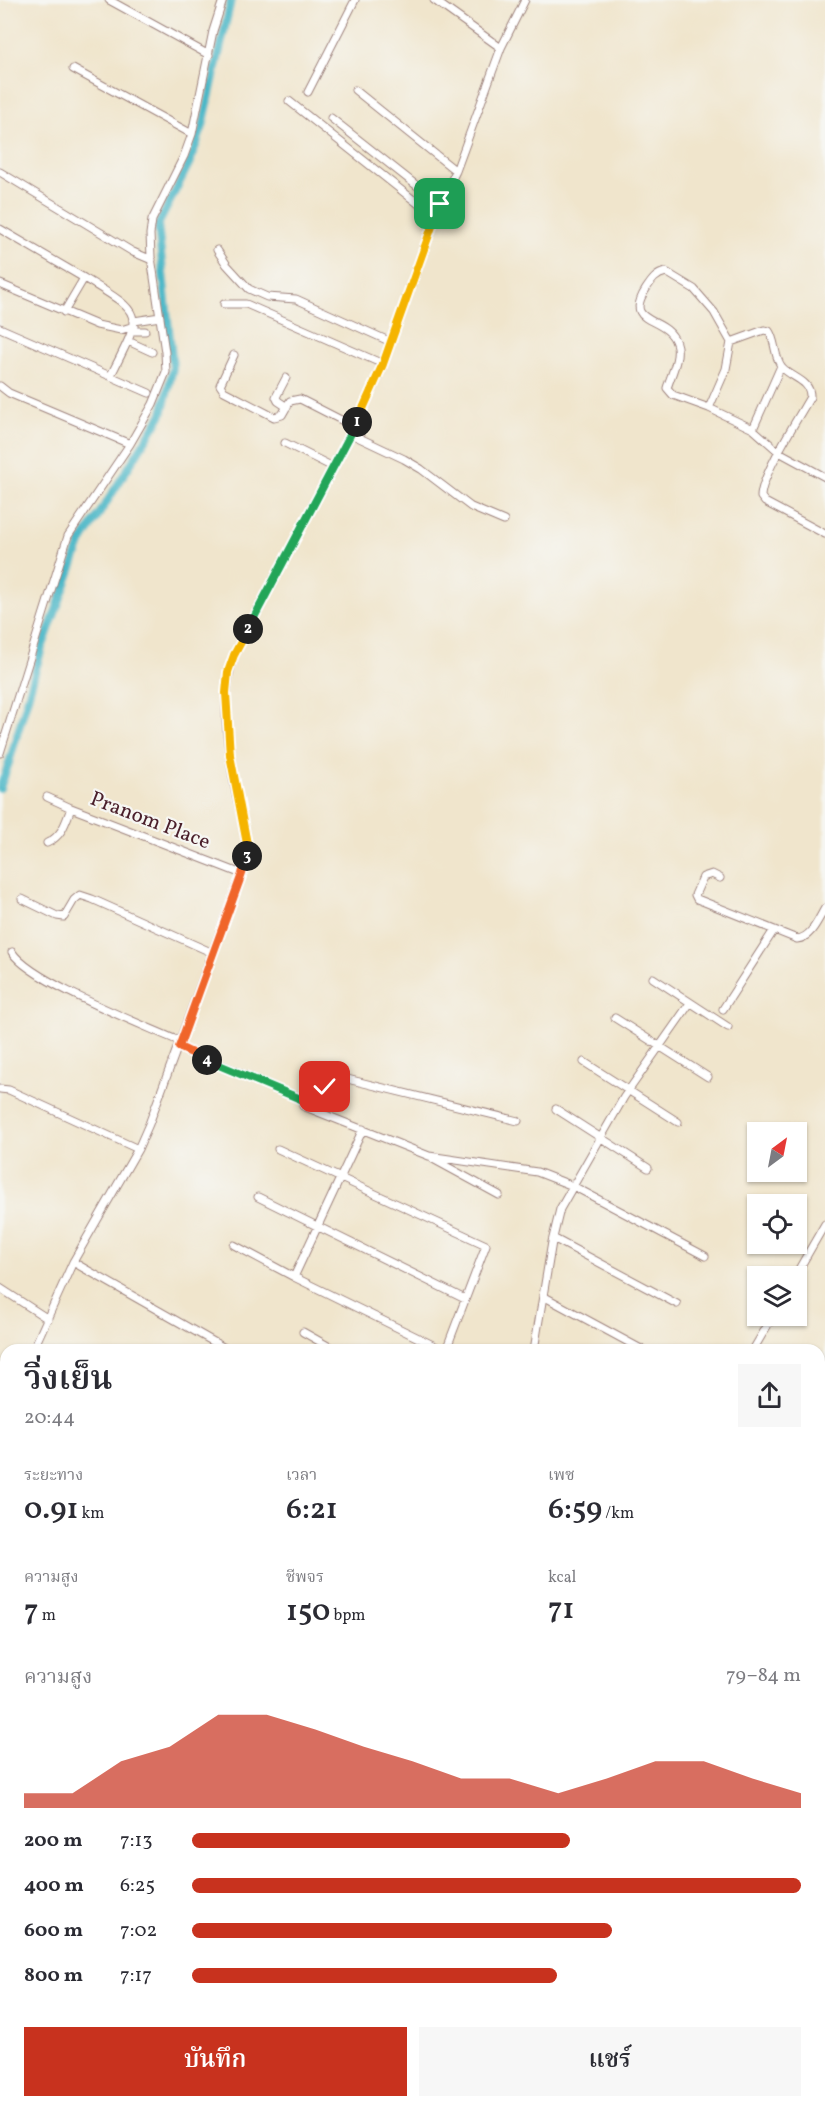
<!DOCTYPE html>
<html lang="th">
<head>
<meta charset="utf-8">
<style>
  body { margin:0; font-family:Vollkorn,"Noto Serif Thai",serif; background:#f7f7f7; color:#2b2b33; height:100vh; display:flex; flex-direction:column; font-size:22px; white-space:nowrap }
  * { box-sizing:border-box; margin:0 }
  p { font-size:20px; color:#7c7c81 }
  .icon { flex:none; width:33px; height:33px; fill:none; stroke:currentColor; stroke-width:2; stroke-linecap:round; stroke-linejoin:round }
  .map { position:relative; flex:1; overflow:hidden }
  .details { position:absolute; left:0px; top:1344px; width:825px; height:764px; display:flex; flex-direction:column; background:#fff; border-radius:18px 18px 0 0; box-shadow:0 2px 4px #0004 }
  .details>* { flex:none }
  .needle { width:39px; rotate:32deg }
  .tools { position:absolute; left:747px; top:1122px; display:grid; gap:12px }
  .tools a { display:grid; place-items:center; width:60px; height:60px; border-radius:0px; background:#fff; box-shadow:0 2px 4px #0004; font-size:30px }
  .pin { position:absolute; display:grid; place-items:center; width:51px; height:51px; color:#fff; margin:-26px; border-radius:12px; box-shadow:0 3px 9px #0006 }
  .km { position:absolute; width:30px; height:30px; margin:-15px; border-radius:50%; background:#222; color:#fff; font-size:16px; line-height:30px; text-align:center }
  .round { display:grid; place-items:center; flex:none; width:63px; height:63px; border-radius:0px; background:#f7f7f7 }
  .overview { display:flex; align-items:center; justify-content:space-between; height:102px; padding:0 24px }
  h1 { font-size:33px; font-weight:600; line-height:45px }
  .figures { display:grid; grid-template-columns:repeat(3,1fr); gap:9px; height:102px; padding:6px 24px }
  .figures div { display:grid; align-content:center }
  .figures b { font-size:30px; font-weight:600 }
  .figures small { font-size:16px; font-weight:400 }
  .figures p { font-size:16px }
  .chart { height:168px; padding:12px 24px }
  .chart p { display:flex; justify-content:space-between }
  .chart svg { width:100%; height:108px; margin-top:6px; fill:#c8321e; opacity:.7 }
  .primary-button { display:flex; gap:12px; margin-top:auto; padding:12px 24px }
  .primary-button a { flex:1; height:69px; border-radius:0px; background:#c8321e; color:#fff; font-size:24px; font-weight:600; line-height:69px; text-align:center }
  .primary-button a+a { background:#f7f7f7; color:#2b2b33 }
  ul { padding:0 24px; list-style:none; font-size:20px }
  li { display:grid; grid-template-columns:96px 72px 1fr; align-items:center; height:45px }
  li i { height:15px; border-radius:8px; background:#c8321e }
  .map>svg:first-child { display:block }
</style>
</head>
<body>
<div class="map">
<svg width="825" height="2107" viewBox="0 0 825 2107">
  <rect width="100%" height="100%" fill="#f6f6f2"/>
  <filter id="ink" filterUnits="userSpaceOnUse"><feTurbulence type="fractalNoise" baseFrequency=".0167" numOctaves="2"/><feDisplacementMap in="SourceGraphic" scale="12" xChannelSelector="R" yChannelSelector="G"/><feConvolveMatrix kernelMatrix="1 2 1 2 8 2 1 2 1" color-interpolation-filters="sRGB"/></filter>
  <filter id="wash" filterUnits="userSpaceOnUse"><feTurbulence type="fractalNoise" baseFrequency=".008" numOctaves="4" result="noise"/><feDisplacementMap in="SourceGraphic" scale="24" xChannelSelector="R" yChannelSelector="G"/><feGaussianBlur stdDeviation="1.35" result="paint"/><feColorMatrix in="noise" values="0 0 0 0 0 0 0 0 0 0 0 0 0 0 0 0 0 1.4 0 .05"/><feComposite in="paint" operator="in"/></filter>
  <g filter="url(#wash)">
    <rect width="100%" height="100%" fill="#f0e5cc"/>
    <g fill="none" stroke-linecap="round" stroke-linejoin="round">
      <path stroke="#4bb7c7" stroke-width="8" d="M0,788L9,763L42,648L81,543L162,414L173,368L158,225L189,164L203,126L231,0
        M0,2063L6,2064
        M139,2102L149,2107"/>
    </g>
  </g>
  <g filter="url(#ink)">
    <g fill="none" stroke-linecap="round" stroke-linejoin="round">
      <g stroke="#9d827c" stroke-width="9">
        <path id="street" d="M109,0L209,55
          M434,0L501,48
          M73,69L192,134
          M355,90L456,171
          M308,92L355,0
          M289,101L435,217
          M331,118L440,204
          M0,172L133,252L152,260
          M0,229L84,278L64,312
          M217,250L227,265L249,289L267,297L296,299L391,342
          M84,278C145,315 143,312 111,375
          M0,284L97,325L121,330L134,326
          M224,304H246L383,364
          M134,321L160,317
          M0,328L149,393
          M133,331H145
          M128,341L152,352
          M731,342L764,330L769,331C776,341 774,358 782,367C791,378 811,380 810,397C798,418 761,476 761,497L765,502L825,534
          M234,355L220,385L224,391L274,417L282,415L290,401L300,399L345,422L357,423
          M286,378L276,397L278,401L287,407
          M0,386L9,393L130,444
          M709,408L673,395L667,388C671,375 681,356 676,343C667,315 622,326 646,289C652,280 656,274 666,272L694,289L714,312L731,342L726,369L709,408L753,429L779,452L825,477
          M753,429L781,366
          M351,434L404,459L421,469L471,507L504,521
          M285,443L333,467
          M0,753L68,536L130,444L153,404L166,372L165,352L151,257L150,234L152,220L184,156L192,134L213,31L223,0
          M47,797L71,808L242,874
          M47,843C62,836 65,824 71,808
          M720,878L712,874L703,877L695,895L697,899L797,939C811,938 818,920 825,908
          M22,899L57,916L64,917L74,900L80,895L92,899L213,953
          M12,952C31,982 144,1025 181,1042
          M653,978L728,1027
          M723,1009L774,930
          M615,1018L708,1077
          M179,1047L303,1100C328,1103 319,1084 335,1076L518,1121
          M584,1062L678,1122
          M0,1089L9,1090L138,1149
          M303,1106L429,1156L537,1172L573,1186L705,1256
          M556,1109L648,1168
          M363,1129L294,1277L443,1350
          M278,1149L486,1245L446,1350
          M433,1159L499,1195
          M258,1197L465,1299
          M553,1238L677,1304
          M234,1245L294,1277
          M73,1262L228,1350
          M795,1276L825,1224
          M0,1288L48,1319
          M543,1296L643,1350
          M303,1332L335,1350
          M33,1350L73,1262L138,1149L149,1124L245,865C250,838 240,814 235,788C227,746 220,696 234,655L359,418L383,364L440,204L456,171L501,48L525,0
          M534,1350L552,1242L560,1209L624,1097L690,1003
          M753,1350L773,1316
          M0,1384L6,1388
          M0,1428L6,1410
          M819,1501L825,1491
          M819,1646L825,1647
          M819,1665L825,1666
          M0,1704L6,1708
          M0,1806L6,1786
          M819,1827L825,1828
          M819,1884L825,1885
          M819,1940L824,1919
          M819,1972L825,1974
          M819,2011L825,2013
          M819,2088L825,2090
          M214,2107L216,2102
          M644,2107L646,2102
          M695,2107L697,2102"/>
      </g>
      <use href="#street" stroke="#fff" stroke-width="7"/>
    </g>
  </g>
  <g fill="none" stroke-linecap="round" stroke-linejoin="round" filter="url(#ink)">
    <g stroke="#fff" stroke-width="12">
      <path id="split-1" d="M357,422L383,364L440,204"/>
    </g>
    <g stroke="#fff" stroke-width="12">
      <path id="split-2" d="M248,629L357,422"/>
    </g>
    <g stroke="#fff" stroke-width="12">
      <path id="split-3" d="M247,856L248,849L230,755L226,693L228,672L234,655L248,629"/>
    </g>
    <g stroke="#fff" stroke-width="12">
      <path id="split-4" d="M207,1060L179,1047L242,874L247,856"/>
    </g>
    <g stroke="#fff" stroke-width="12">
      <path id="split-5" d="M207,1060L303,1100C316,1101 319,1098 325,1087"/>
    </g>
    <use href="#split-1" stroke="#f5b400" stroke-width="8"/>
    <use href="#split-2" stroke="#22a559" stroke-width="8"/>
    <use href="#split-3" stroke="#f5b400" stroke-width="8"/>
    <use href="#split-4" stroke="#f0652b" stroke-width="8"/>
    <use href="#split-5" stroke="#22a559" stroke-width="8"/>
  </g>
  <g text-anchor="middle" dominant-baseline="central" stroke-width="4.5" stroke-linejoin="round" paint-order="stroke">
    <g font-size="21" fill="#4a1f2b" stroke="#f6f6f2">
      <text transform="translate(150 821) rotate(21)">Pranom Place</text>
    </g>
  </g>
</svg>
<div class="tools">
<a><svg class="needle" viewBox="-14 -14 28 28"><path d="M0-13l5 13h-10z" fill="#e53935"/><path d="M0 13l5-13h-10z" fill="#7c7c81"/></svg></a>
<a><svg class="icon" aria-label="locate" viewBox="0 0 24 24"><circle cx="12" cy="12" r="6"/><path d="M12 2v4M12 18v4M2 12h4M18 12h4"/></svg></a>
<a><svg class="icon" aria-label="layers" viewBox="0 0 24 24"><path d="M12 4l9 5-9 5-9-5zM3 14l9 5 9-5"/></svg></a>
</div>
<div class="pin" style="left:440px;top:204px;background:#1e9e55"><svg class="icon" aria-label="arrive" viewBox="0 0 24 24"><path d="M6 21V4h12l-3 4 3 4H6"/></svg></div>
<div class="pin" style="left:325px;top:1087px;background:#d93025"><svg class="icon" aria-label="check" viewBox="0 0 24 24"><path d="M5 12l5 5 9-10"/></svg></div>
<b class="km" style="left:357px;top:422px">1</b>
<b class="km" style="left:248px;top:629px">2</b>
<b class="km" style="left:247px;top:856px">3</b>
<b class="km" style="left:207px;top:1060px">4</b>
<section class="details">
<div class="overview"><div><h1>วิ่งเย็น</h1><p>20:44</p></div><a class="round"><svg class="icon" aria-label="share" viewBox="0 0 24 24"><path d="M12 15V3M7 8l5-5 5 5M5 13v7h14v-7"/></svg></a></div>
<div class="figures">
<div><p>ระยะทาง</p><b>0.91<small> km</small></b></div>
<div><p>เวลา</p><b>6:21</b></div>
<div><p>เพซ</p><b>6:59<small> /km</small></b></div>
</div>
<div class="figures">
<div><p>ความสูง</p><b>7<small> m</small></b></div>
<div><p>ชีพจร</p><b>150<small> bpm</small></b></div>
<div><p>kcal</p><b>71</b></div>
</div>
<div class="chart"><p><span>ความสูง</span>79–84 m</p>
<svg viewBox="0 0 160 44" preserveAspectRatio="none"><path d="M0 44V38L10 38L20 25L30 19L40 6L50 6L60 12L70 19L80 25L90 32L100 32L110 38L120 32L130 25L140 25L150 32L160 38V44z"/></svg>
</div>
<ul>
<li><b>200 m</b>7:13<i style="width:62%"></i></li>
<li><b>400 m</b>6:25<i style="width:100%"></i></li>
<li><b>600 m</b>7:02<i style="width:69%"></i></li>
<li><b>800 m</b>7:17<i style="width:60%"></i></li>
</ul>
<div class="primary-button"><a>บันทึก</a><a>แชร์</a></div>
</section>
</div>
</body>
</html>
